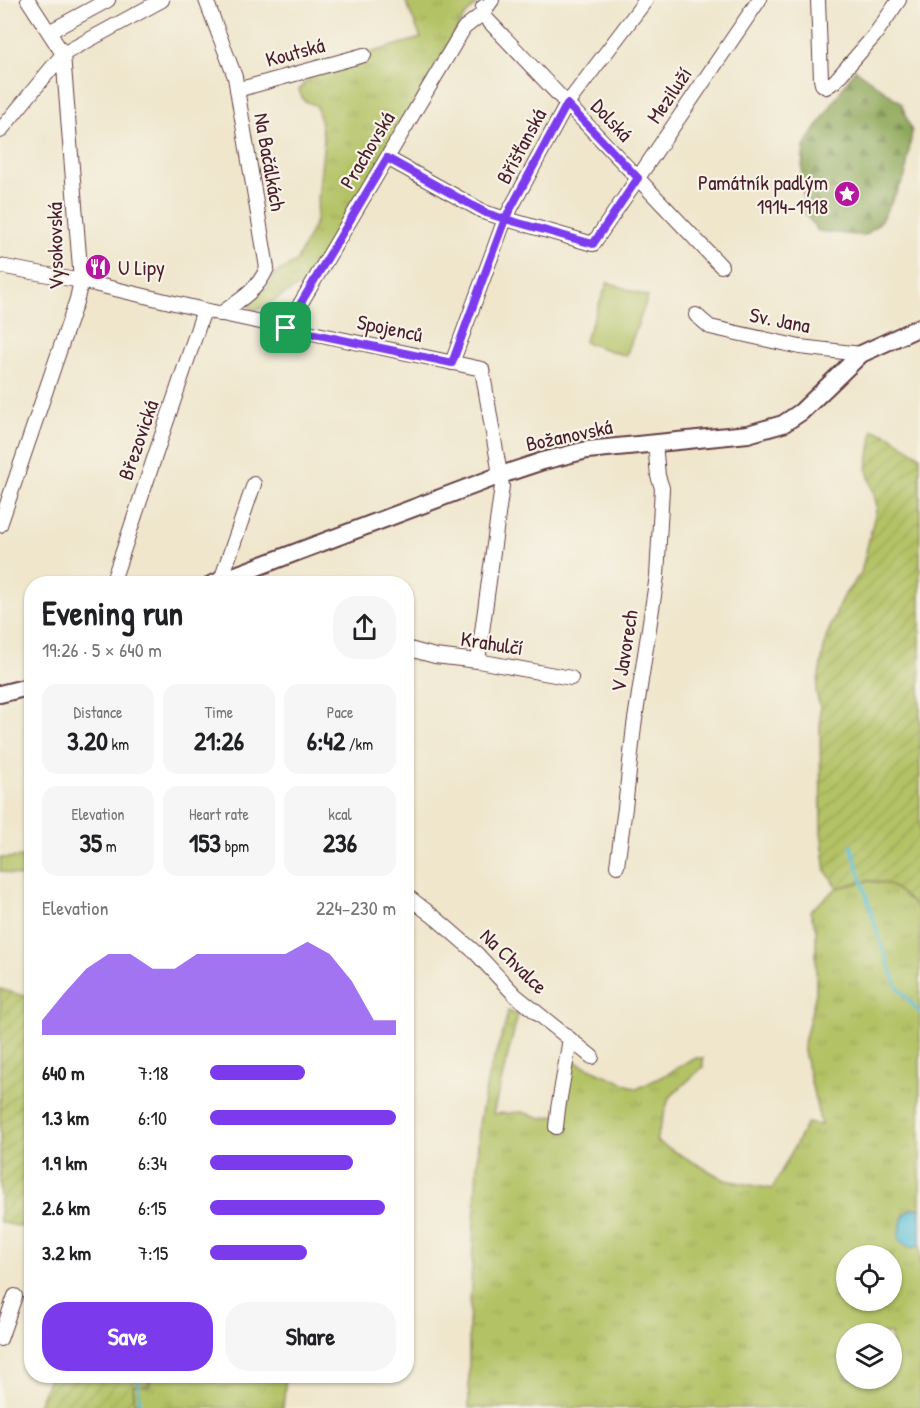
<!DOCTYPE html>
<html lang="en">
<head>
<meta charset="utf-8">
<style>
  body { margin:0; font-family:"Patrick Hand",sans-serif; background:#f6f6f6; color:#202124; height:100vh; display:flex; flex-direction:column; font-size:22px; white-space:nowrap }
  * { box-sizing:border-box; margin:0 }
  p { font-size:20px; color:#757577 }
  .icon { flex:none; width:33px; height:33px; fill:none; stroke:currentColor; stroke-width:2; stroke-linecap:round; stroke-linejoin:round }
  .map { position:relative; flex:1; overflow:hidden }
  .sheet { position:absolute; left:24px; top:576px; width:390px; height:807px; display:flex; flex-direction:column; background:#fff; border-radius:24px; box-shadow:0 2px 4px #0004 }
  .sheet>* { flex:none }
  .tools { position:absolute; left:836px; top:1245px; display:grid; gap:12px }
  .tools a { display:grid; place-items:center; width:66px; height:66px; border-radius:50%; background:#fff; box-shadow:0 2px 4px #0004; font-size:30px }
  .pin { position:absolute; display:grid; place-items:center; width:51px; height:51px; color:#fff; margin:-26px; border-radius:12px; box-shadow:0 3px 9px #0006 }
  .round { display:grid; place-items:center; flex:none; width:63px; height:63px; border-radius:24px; background:#f6f6f6 }
  .head { display:flex; align-items:center; justify-content:space-between; height:102px; padding:0 18px }
  h1 { font-size:33px; font-weight:700; line-height:45px }
  .figures { display:grid; grid-template-columns:repeat(3,1fr); gap:9px; height:102px; padding:6px 18px }
  .figures div { display:grid; align-content:center; border-radius:15px; background:#f6f6f6; text-align:center }
  .figures b { font-size:26px; font-weight:700 }
  .figures small { font-size:16px; font-weight:400 }
  .figures p { font-size:16px }
  .chart { height:168px; padding:12px 18px }
  .chart p { display:flex; justify-content:space-between }
  .chart svg { width:100%; height:108px; margin-top:6px; fill:#7c3aed; opacity:.7 }
  .primary-button { display:flex; gap:12px; margin-top:auto; padding:12px 18px }
  .primary-button a { flex:1; height:69px; border-radius:24px; background:#7c3aed; color:#fff; font-size:24px; font-weight:700; line-height:69px; text-align:center }
  .primary-button a+a { background:#f6f6f6; color:#202124 }
  ul { padding:0 18px; list-style:none; font-size:20px }
  li { display:grid; grid-template-columns:96px 72px 1fr; align-items:center; height:45px }
  li i { height:15px; border-radius:8px; background:#7c3aed }
  .map>svg:first-child { display:block }
</style>
</head>
<body>
<div class="map">
<svg width="920" height="1408" viewBox="0 0 920 1408">
  <defs>
    <pattern id="grass-tufts" width="24" height="20" patternUnits="userSpaceOnUse" patternTransform="scale(1.5)"><rect width="24" height="20" fill="#b3c265"/><path d="M3 7l-1-3M5 7V3M7 7l1-3M15 17l-1-3M17 17v-4M19 17l1-3" fill="none" stroke="#9ba658"/></pattern>
    <pattern id="forest-firs" width="22" height="20" patternUnits="userSpaceOnUse" patternTransform="scale(1.5)"><rect width="22" height="20" fill="#8ea85a"/><path d="M5 1l3.5 6h-7zM16 11l3.5 6h-7z" fill="#76884b"/></pattern>
    <pattern id="garden-furrows" width="10" height="10" patternUnits="userSpaceOnUse" patternTransform="scale(1.5)"><rect width="10" height="10" fill="#b3c265"/><path d="M-1 1l2-2M0 10L10 0M9 11l2-2" fill="none" stroke="#9ba658"/></pattern>
  </defs>
  <rect width="100%" height="100%" fill="#f7f3e8"/>
  <filter id="ink" filterUnits="userSpaceOnUse"><feTurbulence type="fractalNoise" baseFrequency=".0167" numOctaves="2"/><feDisplacementMap in="SourceGraphic" scale="12" xChannelSelector="R" yChannelSelector="G"/><feConvolveMatrix kernelMatrix="1 2 1 2 8 2 1 2 1" color-interpolation-filters="sRGB"/></filter>
  <filter id="wash" filterUnits="userSpaceOnUse"><feTurbulence type="fractalNoise" baseFrequency=".008" numOctaves="4" result="noise"/><feDisplacementMap in="SourceGraphic" scale="24" xChannelSelector="R" yChannelSelector="G"/><feGaussianBlur stdDeviation="1.35" result="paint"/><feColorMatrix in="noise" values="0 0 0 0 0 0 0 0 0 0 0 0 0 0 0 0 0 1.4 0 .05"/><feComposite in="paint" operator="in"/></filter>
  <g filter="url(#wash)">
    <rect width="100%" height="100%" fill="#efe6cc"/>
    <path fill="url(#grass-tufts)" stroke="#7e7048" stroke-width="1.5" fill-rule="evenodd" d="M405,0H477L476,5L463,18L387,152L308,281L254,312L248,303L269,285L276,273L296,262L316,221L324,139L317,106L303,100L299,90L318,68L421,38Z
      M31,857V877L25,878L0,871V858Z
      M867,881L889,884L904,894L920,911V1209C913,1207 910,1209 904,1214L917,1247L920,1245V1408H469V1324L479,1124L489,1073L504,1029L508,1011L518,1015L493,1114L522,1112L542,1118L562,1114L571,1060L637,1089L671,1072L693,1058H703V1067L669,1098L656,1141L725,1180L772,1189L807,1123L821,1125L803,1047L816,993V929L810,911L837,888ZM846,1256H891V1300H846ZM846,1334H891V1378H846Z
      M151,1376H286L283,1408H135L133,1384L149,1386Z"/>
    <path fill="url(#forest-firs)" stroke="#6c6442" stroke-width="1.5" d="M855,69L901,103L912,132L905,177L880,222L867,234L864,235H855L818,231L806,215L801,180L804,147Z"/>
    <path fill="#b3c265" stroke="#7e7048" stroke-width="1.5" d="M608,282L648,297L626,356L584,342Z"/>
    <path fill="url(#garden-furrows)" stroke="#7e7048" stroke-width="1.5" d="M873,430L889,435L920,456V911C905,895 889,879 866,881C856,882 846,886 837,888L826,871L821,832L820,707L816,692L826,638L842,598L861,573L877,506L867,470Z
      M0,989L31,998V1229L0,1222Z
      M50,1376H151L149,1386L133,1385L135,1408H37Z"/>
    <path fill="#5abfd8" stroke="#526f82" stroke-width="1.5" d="M915,1208L920,1209V1245C911,1251 904,1246 898,1238C901,1225 901,1211 915,1208Z"/>
    <g fill="none" stroke-linecap="round" stroke-linejoin="round">
      <path stroke="#5abfd8" stroke-width="3" d="M851,845L881,944L897,986L920,1013
        M138,1376L140,1408"/>
    </g>
  </g>
  <g filter="url(#ink)">
    <g fill="none" stroke-linecap="round" stroke-linejoin="round">
      <g stroke="#633d43" stroke-width="16">
        <path id="minor" d="M206,0L235,77L267,268C257,291 240,300 220,314
          M818,0L821,79L822,84L826,87L835,81L874,36L899,0
          M483,7L482,14L721,266
          M49,32L108,0
          M237,90L364,55
          M0,131L63,54L162,0
          M387,158L486,213L593,244L759,0
          M0,266L81,281L204,310L482,369L502,486L478,661
          M696,315L710,327L800,347L861,354
          M286,328L464,28L482,14L492,0
          M452,363L505,219L567,104L646,0
          M0,525L77,299L81,281L63,54L28,0
          M112,584L204,310
          M224,584L221,580L254,484
          M406,648L435,656L478,661L571,678
          M617,866L625,808L634,726L657,576L662,488L658,476L655,443
          M406,895L438,920L476,953L515,995L592,1057
          M556,1127L558,1109L570,1039
          M0,1339L15,1296"/>
      </g>
      <g stroke="#633d43" stroke-width="20">
        <path id="tertiary" d="M212,584L501,475L543,461L587,450L748,434L783,424L801,412L861,354L920,327
          M0,694L32,686"/>
      </g>
      <use href="#minor" stroke="#fff" stroke-width="14"/>
      <use href="#tertiary" stroke="#fff" stroke-width="16"/>
    </g>
  </g>
  <g fill="none" stroke-linecap="round" stroke-linejoin="round" filter="url(#ink)">
    <g stroke="#fff" stroke-width="12">
      <path id="route" d="M286,328L452,363L505,219L593,244L638,178L567,104L505,219L486,213L387,158L286,328"/>
    </g>
    <use href="#route" stroke="#7c3aed" stroke-width="8"/>
  </g>
  <defs>
    <g id="sight-disc" transform="scale(1.35)"><circle r="9.5" fill="#b5179e" stroke="#f7f3e8"/><path d="M0-6L1.8-2.2L6-1.7L2.9 1.2L3.7 5.4L0 3.3L-3.7 5.4L-2.9 1.2L-6-1.7L-1.8-2.2Z" fill="#fff"/></g>
    <g id="restaurant-disc" transform="scale(1.35)"><circle r="9.5" fill="#b5179e" stroke="#f7f3e8"/><path d="M-5-6h1v4h1v-4h1v4h1v-4h1v5L-1.5 .5V6h-2V.5L-5-1ZM5-6V6H3V1.5H1.5Q1.5-4 5-6Z" fill="#fff"/></g>
  </defs>
  <g fill-rule="evenodd">
    <use href="#sight-disc" x="847" y="194"/>
    <use href="#restaurant-disc" x="98" y="267"/>
  </g>
  <g text-anchor="middle" dominant-baseline="central" stroke-width="4.5" stroke-linejoin="round" paint-order="stroke">
    <g font-size="21" fill="#4a1f2b" stroke="#f7f3e8">
      <text transform="translate(295 52) rotate(-15)">Koutská</text>
      <text transform="translate(669 95) rotate(-56)">Meziluží</text>
      <text transform="translate(612 120) rotate(47)">Dolská</text>
      <text transform="translate(521 146) rotate(-62)">Bříšťanská</text>
      <text transform="translate(367 150) rotate(-59)">Prachovská</text>
      <text transform="translate(270 162) rotate(80)">Na Bačálkách</text>
      <text transform="translate(55 246) rotate(-91)">Vysokovská</text>
      <text transform="translate(780 320) rotate(11)">Sv. Jana</text>
      <text transform="translate(390 328) rotate(12)">Spojenců</text>
      <text transform="translate(569 435) rotate(-12)">Božanovská</text>
      <text transform="translate(138 440) rotate(-71)">Březovická</text>
      <text transform="translate(492 643) rotate(9)">Krahulčí</text>
      <text transform="translate(624 651) rotate(-81)">V Javorech</text>
      <text transform="translate(514 961) rotate(44)">Na Chvalce</text>
    </g>
    <g font-size="21" fill="#4a1f2b" stroke="#f7f3e8" text-anchor="end">
      <text x="828" y="182">Památník padlým<tspan x="828" dy="24">1914-1918</tspan></text>
      <text x="118" y="267" text-anchor="start">U Lipy</text>
    </g>
  </g>
</svg>
<div class="tools">
<a><svg class="icon" aria-label="locate" viewBox="0 0 24 24"><circle cx="12" cy="12" r="6"/><path d="M12 2v4M12 18v4M2 12h4M18 12h4"/></svg></a>
<a><svg class="icon" aria-label="layers" viewBox="0 0 24 24"><path d="M12 4l9 5-9 5-9-5zM3 14l9 5 9-5"/></svg></a>
</div>
<div class="pin" style="left:286px;top:328px;background:#1e9e55"><svg class="icon" aria-label="arrive" viewBox="0 0 24 24"><path d="M6 21V4h12l-3 4 3 4H6"/></svg></div>
<section class="sheet">
<div class="head"><div><h1>Evening run</h1><p>19:26 · 5 × 640 m</p></div><a class="round"><svg class="icon" aria-label="share" viewBox="0 0 24 24"><path d="M12 15V3M7 8l5-5 5 5M5 13v7h14v-7"/></svg></a></div>
<div class="figures">
<div><p>Distance</p><b>3.20<small> km</small></b></div>
<div><p>Time</p><b>21:26</b></div>
<div><p>Pace</p><b>6:42<small> /km</small></b></div>
</div>
<div class="figures">
<div><p>Elevation</p><b>35<small> m</small></b></div>
<div><p>Heart rate</p><b>153<small> bpm</small></b></div>
<div><p>kcal</p><b>236</b></div>
</div>
<div class="chart"><p><span>Elevation</span>224–230 m</p>
<svg viewBox="0 0 160 44" preserveAspectRatio="none"><path d="M0 44V38L10 27L20 17L30 11L40 11L50 17L60 17L70 11L80 11L90 11L100 11L110 11L120 6L130 11L140 22L150 38L160 38V44z"/></svg>
</div>
<ul>
<li><b>640 m</b>7:18<i style="width:51%"></i></li>
<li><b>1.3 km</b>6:10<i style="width:100%"></i></li>
<li><b>1.9 km</b>6:34<i style="width:77%"></i></li>
<li><b>2.6 km</b>6:15<i style="width:94%"></i></li>
<li><b>3.2 km</b>7:15<i style="width:52%"></i></li>
</ul>
<div class="primary-button"><a>Save</a><a>Share</a></div>
</section>
</div>
</body>
</html>
